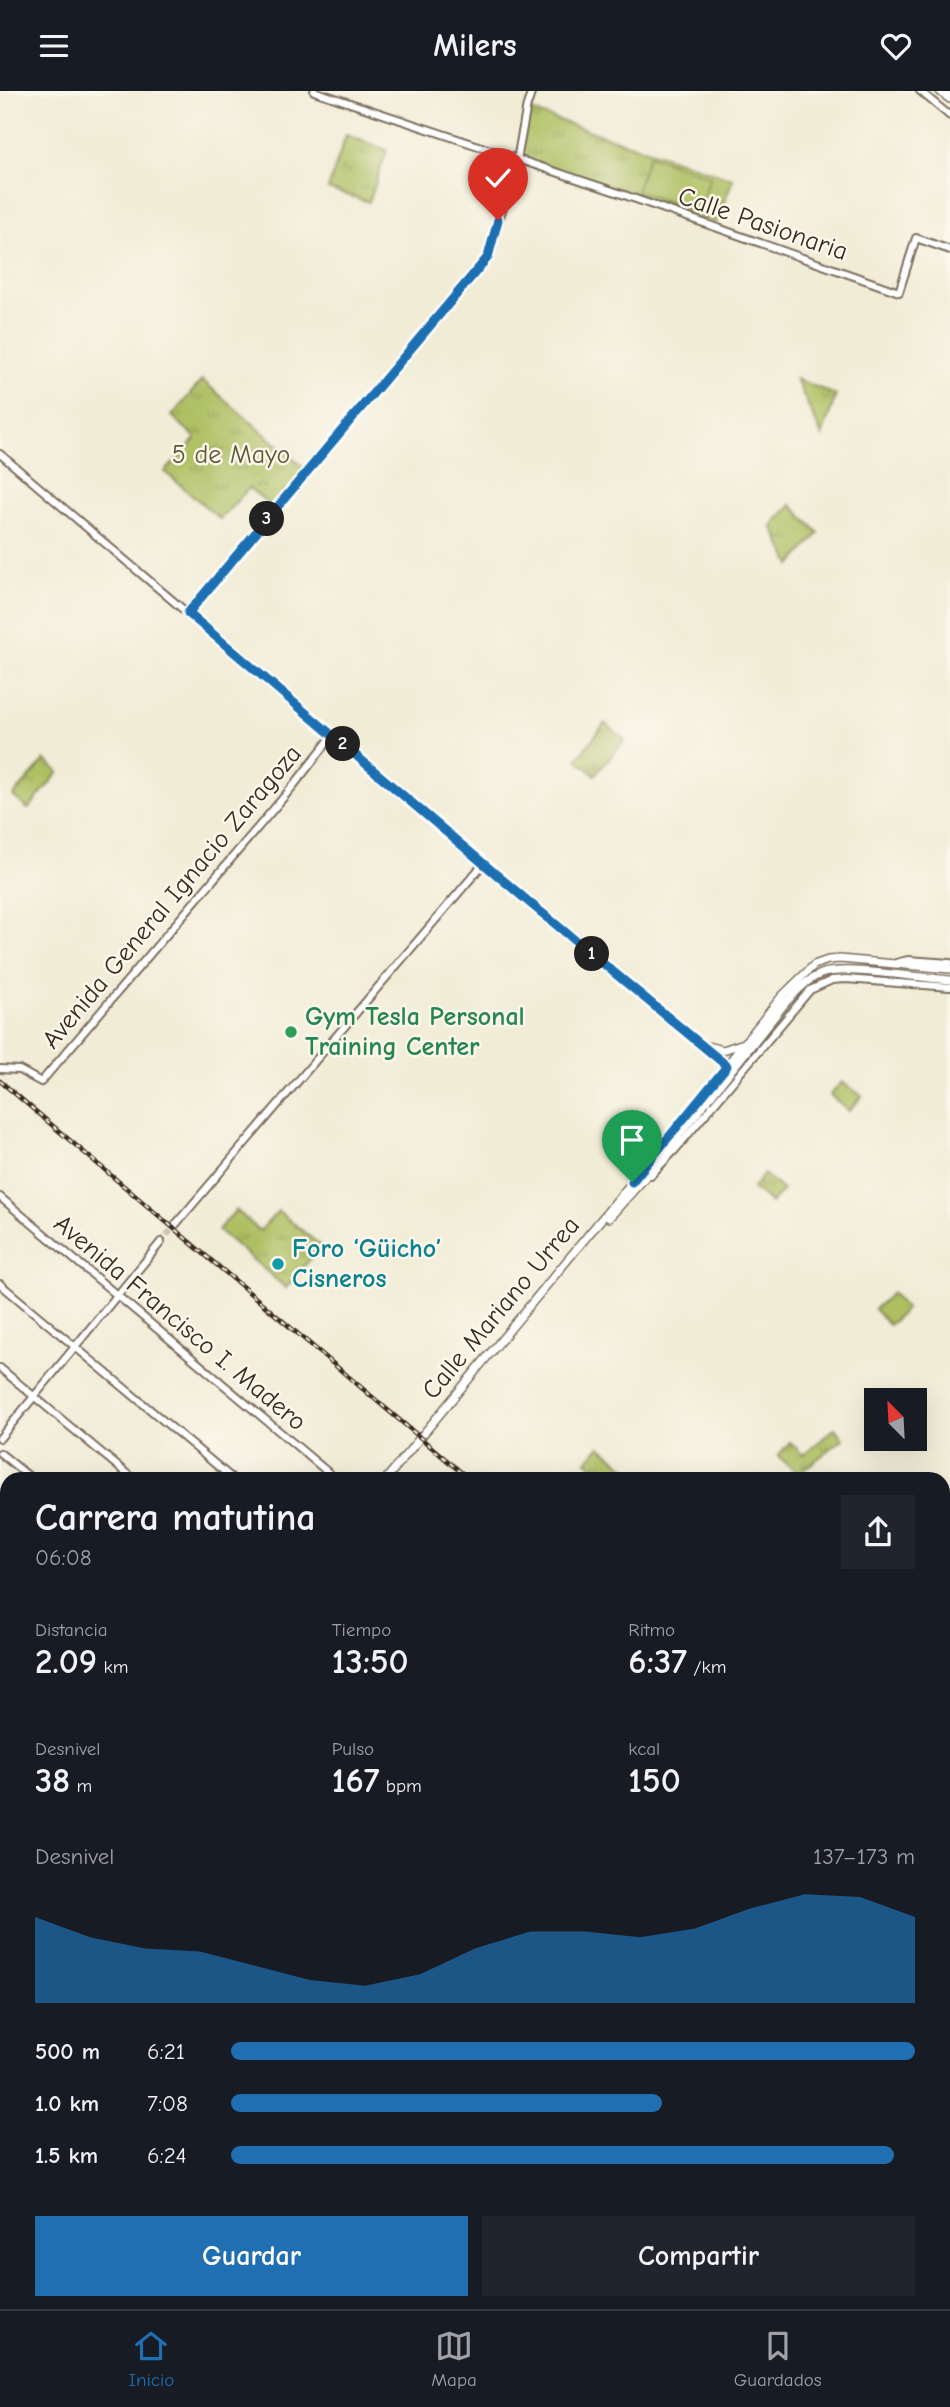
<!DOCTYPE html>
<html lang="es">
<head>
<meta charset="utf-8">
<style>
  body { margin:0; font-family:"Comic Neue",sans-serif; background:#20242c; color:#f1f3f6; height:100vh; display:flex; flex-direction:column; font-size:26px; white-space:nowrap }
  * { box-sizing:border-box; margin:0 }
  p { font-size:23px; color:#9ea1a6 }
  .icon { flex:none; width:38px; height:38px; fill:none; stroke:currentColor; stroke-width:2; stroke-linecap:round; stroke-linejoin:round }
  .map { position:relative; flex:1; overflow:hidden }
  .side { position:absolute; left:0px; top:1381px; width:950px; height:838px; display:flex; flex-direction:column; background:#171b24; border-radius:21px 21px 0 0; box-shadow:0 7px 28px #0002 }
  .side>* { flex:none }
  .needle { width:46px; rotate:336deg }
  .controls { position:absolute; left:864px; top:1297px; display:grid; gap:14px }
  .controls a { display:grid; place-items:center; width:63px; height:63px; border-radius:0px; background:#171b24; box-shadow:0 7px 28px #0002; font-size:35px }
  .pin { position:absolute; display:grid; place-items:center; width:60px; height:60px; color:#fff; margin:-72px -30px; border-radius:50% 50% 50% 0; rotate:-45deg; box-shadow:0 0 7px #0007 }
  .pin .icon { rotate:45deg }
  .km { position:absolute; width:35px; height:35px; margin:-18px; border-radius:50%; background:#222; color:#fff; font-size:19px; line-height:35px; text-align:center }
  .round { display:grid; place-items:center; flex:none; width:74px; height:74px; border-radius:0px; background:#20242c }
  .overview { display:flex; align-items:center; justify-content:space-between; height:119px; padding:0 35px }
  h1 { font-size:38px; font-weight:800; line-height:52px }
  .metrics { display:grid; grid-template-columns:repeat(3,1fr); gap:10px; height:119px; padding:7px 35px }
  .metrics div { display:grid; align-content:center }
  .metrics b { font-size:35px; font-weight:800 }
  .metrics small { font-size:19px; font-weight:400 }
  .metrics p { font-size:19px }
  .chart { height:196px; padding:14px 35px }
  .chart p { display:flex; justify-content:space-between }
  .chart svg { width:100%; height:126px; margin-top:7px; fill:#1f6fb2; opacity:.7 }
  .button { display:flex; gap:14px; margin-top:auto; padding:14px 35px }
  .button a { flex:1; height:80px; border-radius:0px; background:#1f6fb2; color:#fff; font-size:28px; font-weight:800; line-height:80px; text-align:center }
  .button a+a { background:#20242c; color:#f1f3f6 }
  ul { padding:0 35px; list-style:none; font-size:23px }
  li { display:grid; grid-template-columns:112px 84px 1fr; align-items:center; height:52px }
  li i { height:18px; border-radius:9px; background:#1f6fb2 }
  header { display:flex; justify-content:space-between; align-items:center; height:91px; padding:0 35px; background:#171b24; font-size:32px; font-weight:800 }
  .tabs { display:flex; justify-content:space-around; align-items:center; height:98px; border-top:2px solid #363941; background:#171b24; font-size:19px; color:#9ea1a6 }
  .tabs a { display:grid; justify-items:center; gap:4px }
  .tabs .active { color:#1f6fb2 }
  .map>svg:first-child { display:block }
</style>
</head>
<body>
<header><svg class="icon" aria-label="menu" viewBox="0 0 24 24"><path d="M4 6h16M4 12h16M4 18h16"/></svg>Milers<svg class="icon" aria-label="heart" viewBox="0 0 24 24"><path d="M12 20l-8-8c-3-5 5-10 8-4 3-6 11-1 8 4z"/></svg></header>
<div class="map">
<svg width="950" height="2218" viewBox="0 0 950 2218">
  <defs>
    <pattern id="grass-tufts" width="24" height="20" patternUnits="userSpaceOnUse" patternTransform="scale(1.75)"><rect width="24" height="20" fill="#aebf62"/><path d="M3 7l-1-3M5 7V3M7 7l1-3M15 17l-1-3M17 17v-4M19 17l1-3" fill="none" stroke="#8f9b50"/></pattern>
  </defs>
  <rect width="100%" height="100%" fill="#fbf7ec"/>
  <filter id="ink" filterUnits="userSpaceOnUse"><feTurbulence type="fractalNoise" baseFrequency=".0143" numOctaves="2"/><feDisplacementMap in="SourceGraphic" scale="14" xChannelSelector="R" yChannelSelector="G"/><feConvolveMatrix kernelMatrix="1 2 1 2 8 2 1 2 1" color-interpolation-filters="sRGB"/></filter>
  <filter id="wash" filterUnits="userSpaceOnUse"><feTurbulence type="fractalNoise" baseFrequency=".00686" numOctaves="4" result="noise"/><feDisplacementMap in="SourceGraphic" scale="28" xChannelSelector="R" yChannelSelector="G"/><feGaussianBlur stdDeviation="1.57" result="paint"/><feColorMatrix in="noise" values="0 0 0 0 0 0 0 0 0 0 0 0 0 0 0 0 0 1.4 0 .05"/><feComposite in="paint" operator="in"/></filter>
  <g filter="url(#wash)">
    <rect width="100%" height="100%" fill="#f1ecd5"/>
    <path fill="url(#grass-tufts)" stroke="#747440" stroke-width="2" d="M528,19L733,88L716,133L519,67Z
      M346,44L387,59L369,111L328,98Z
      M796,288L836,304L822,345Z
      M202,289L308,380L275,418L249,397L220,428L165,381L196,347L172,325Z
      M791,414L819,442L791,474L773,437L774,432Z
      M605,632L625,649L595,684L577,668Z
      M45,669L59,681L28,718L13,705Z
      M842,991L862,1005L849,1020L830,1004Z
      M764,1083L783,1099L771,1112L753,1097Z
      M236,1119L260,1140L278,1120L321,1155L286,1197L218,1139Z
      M892,1202L906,1218L889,1234L874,1218Z
      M835,1337L843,1348L798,1383L778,1365L790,1351L802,1363L806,1362Z
      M600,1355L640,1388H609L606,1386L587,1370Z
      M950,2188V2218H813L837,2212H943V2189Z"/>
    <path fill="#aebf62" stroke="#747440" stroke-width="2" d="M649,64L710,86L698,122L636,100Z
      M583,2212H639L640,2216L584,2218Z"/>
  </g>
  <g filter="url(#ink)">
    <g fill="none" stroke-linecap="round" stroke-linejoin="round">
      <path stroke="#cdc5b0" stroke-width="6" stroke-dasharray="6 3" stroke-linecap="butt" d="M161,1151L176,1133"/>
      <g stroke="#7b6e5e" stroke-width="10">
        <path id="secondary" d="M314,0L613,100L899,201L916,147L950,159
          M920,0L950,25
          M0,363L529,812L730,977
          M188,522L488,166L517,69L527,14L532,0
          M896,872L908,869L950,872
          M0,978L19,979L41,991L294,694L333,644
          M651,1084L675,1059L810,899L832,889L846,888L950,896
          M0,1106L336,1388
          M176,1133L484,772
          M0,1193L233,1388
          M0,1277L133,1388
          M0,1347L161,1151
          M0,1362L32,1388
          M943,1505L950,1499
          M943,1634L950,1638
          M943,1910L950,1909
          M943,1933L950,1932"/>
      </g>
      <g stroke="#7b6e5e" stroke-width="10">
        <path id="primary" d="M699,953L723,959L744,952
          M609,1127L643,1089L787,910C798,900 807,888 821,883C845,874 921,887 950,889
          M386,1388L671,1044L782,905L814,874L828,869L840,868L950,878
          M0,1444L7,1450
          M0,1531L7,1537"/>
      </g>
      <g stroke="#7b6e5e" stroke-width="12">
        <path id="highway" d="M941,0L950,7
          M943,1916L950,1915
          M943,1928L950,1926
          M0,2104L7,2102
          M0,2115L7,2113"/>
      </g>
      <use href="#secondary" stroke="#fff" stroke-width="6"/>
      <use href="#primary" stroke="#fff" stroke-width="7"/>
      <use href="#highway" stroke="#fff" stroke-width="9"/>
      <g stroke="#3b2a1e" stroke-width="4.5">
        <path id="rail" d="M0,990L469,1388
          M943,1700L950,1702
          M943,1751L950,1752
          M943,1794L950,1800"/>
      </g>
      <use href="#rail" stroke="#fbf7ec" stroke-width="2" stroke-dasharray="5" stroke-linecap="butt"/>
    </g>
  </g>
  <g fill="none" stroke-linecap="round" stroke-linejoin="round" filter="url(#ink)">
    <g stroke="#fff" stroke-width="14">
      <path id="route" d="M498,129L488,166L188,522L530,812L727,975L632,1091"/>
    </g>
    <use href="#route" stroke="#1f6fb2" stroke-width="9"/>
  </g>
  <circle fill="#2e9e5b" stroke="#fbf7ec" stroke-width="2.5" cx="291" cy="941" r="7"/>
  <circle fill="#0f9aa8" stroke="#fbf7ec" stroke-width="2.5" cx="278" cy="1173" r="7"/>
  <g text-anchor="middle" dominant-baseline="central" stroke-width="5" stroke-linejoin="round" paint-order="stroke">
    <g font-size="26" fill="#3b2a1e" stroke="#fbf7ec">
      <text transform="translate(763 133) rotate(19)">Calle Pasionaria</text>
      <text transform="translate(172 806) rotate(-50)">Avenida General Ignacio Zaragoza</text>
      <text transform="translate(501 1217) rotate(-50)">Calle Mariano Urrea</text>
      <text transform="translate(180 1232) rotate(40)">Avenida Francisco I. Madero</text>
    </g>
    <g font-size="26" fill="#5e5732" stroke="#fbf7ec">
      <text x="231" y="364">5 de Mayo</text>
    </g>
    <g font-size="26" font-weight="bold" fill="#27864d" stroke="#fbf7ec" text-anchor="start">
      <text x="305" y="926">Gym Tesla Personal<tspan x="305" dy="30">Training Center</tspan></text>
    </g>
    <g font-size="26" font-weight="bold" fill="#0d838f" stroke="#fbf7ec" text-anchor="start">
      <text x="292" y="1158">Foro ‘Güicho’<tspan x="292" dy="30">Cisneros</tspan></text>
    </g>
  </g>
</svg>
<div class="controls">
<a><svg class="needle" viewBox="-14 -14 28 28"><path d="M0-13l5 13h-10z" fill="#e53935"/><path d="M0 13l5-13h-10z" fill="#9ea1a6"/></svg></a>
</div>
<div class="pin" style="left:632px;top:1091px;background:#1e9e55"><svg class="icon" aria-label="arrive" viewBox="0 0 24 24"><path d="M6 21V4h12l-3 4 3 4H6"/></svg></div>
<div class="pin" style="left:498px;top:129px;background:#d93025"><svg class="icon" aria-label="check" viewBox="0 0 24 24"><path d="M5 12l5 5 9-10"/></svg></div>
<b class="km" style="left:592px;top:863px">1</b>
<b class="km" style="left:343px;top:653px">2</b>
<b class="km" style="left:267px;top:428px">3</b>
<section class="side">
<div class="overview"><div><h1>Carrera matutina</h1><p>06:08</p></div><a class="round"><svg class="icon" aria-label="share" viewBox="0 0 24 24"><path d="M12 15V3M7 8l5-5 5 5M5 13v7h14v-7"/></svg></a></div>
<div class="metrics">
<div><p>Distancia</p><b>2.09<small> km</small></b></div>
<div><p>Tiempo</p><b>13:50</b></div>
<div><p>Ritmo</p><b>6:37<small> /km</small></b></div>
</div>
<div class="metrics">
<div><p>Desnivel</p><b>38<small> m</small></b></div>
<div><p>Pulso</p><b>167<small> bpm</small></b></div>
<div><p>kcal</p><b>150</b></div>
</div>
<div class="chart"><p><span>Desnivel</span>137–173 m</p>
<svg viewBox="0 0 160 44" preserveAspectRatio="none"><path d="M0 44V14L10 21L20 25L30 26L40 31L50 36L60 38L70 34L80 25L90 19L100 19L110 21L120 18L130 11L140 6L150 7L160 14V44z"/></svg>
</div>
<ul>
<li><b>500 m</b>6:21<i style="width:100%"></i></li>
<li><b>1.0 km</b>7:08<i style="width:63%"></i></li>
<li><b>1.5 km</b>6:24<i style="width:97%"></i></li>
</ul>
<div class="button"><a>Guardar</a><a>Compartir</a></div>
</section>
</div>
<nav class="tabs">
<a class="active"><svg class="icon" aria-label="home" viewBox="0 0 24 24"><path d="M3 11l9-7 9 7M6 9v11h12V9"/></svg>Inicio</a>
<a><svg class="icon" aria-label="map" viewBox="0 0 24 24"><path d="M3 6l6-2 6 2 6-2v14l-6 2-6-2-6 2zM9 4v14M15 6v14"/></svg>Mapa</a>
<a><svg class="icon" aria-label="saved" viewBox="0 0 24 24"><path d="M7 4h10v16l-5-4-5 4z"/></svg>Guardados</a>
</nav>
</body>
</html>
